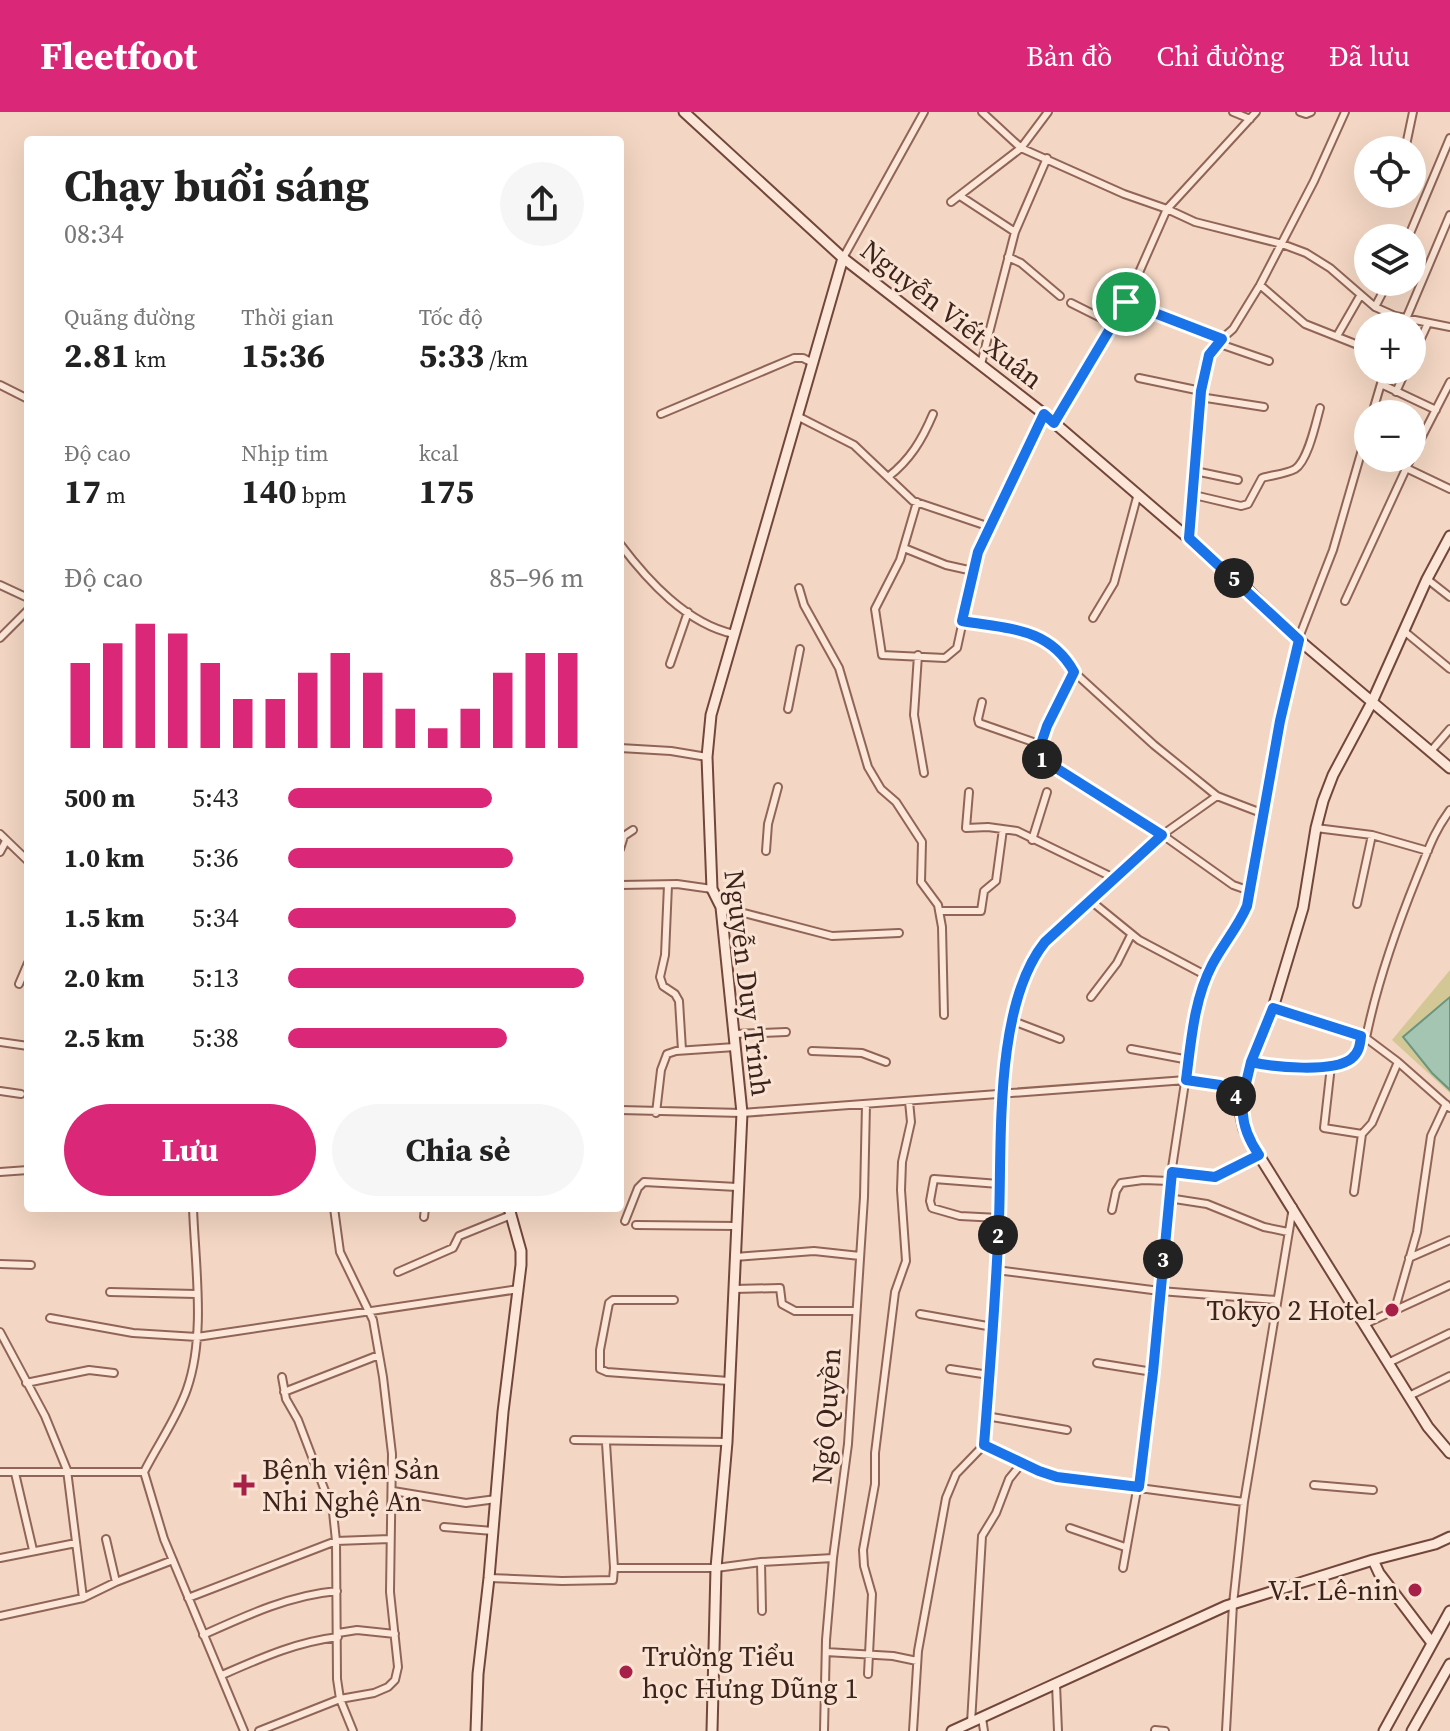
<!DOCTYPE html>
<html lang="vi">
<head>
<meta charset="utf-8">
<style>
  body { margin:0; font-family:"Source Serif 4",serif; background:#f6f6f6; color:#222; height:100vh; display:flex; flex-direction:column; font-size:30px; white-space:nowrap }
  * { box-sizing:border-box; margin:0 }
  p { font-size:26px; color:#767676 }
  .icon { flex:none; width:44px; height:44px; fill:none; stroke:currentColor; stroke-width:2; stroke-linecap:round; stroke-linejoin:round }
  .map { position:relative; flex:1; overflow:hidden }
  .drawer { position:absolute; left:24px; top:24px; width:600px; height:1076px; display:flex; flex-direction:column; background:#fff; border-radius:8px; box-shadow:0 8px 32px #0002 }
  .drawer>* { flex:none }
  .controls { position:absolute; left:1354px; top:24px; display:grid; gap:16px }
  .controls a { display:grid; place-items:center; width:72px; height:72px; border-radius:50%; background:#fff; box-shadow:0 8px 32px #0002; font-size:40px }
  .pin { position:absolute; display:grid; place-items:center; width:68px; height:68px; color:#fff; margin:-34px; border:4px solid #fff; border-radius:50%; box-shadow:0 2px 8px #0007 }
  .km { position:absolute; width:40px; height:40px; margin:-20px; border-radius:50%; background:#222; color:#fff; font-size:22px; line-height:40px; text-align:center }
  .round { display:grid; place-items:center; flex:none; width:84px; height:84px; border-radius:42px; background:#f6f6f6 }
  .head { display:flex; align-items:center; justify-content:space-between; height:136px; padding:0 40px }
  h1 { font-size:44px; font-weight:700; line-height:60px }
  .figures { display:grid; grid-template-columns:repeat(3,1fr); gap:12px; height:136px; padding:8px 40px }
  .figures div { display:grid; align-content:center }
  .figures b { font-size:34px; font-weight:700 }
  .figures small { font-size:22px; font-weight:400 }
  .figures p { font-size:22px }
  .chart { height:224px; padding:16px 40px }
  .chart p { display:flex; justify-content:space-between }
  .chart svg { width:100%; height:144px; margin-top:8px; stroke:#db2777; stroke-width:6 }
  .action { display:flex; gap:16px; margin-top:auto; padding:16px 40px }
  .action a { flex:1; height:92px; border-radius:48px; background:#db2777; color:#fff; font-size:32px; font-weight:700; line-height:92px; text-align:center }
  .action a+a { background:#f6f6f6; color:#222 }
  ul { padding:0 40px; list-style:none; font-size:26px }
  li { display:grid; grid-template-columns:128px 96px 1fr; align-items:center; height:60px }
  li i { height:20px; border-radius:10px; background:#db2777 }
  header { display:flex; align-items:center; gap:48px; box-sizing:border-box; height:112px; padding:0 40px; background:#db2777; color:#fff }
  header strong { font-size:38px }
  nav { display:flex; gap:44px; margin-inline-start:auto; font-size:28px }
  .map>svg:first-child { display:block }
</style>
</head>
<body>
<header>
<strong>Fleetfoot</strong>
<nav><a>Bản đồ</a><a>Chỉ đường</a><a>Đã lưu</a></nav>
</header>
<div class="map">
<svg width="1450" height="1619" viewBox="0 0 1450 1619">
  <rect width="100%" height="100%" fill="#f3d6c3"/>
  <path fill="#d3c895" d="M1450,858V981L1392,928Z"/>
  <path fill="#a5c5b3" stroke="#6b957e" stroke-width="2" d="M1450,885V978L1432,961L1403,925Z"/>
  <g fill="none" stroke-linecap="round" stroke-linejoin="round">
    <g stroke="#906557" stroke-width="10">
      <path id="street" d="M982,0L1021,36L1124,82L1167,97L1195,110L1282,132L1306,141L1330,156L1375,195L1395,204L1450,215
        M1233,0L1250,7
        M1300,0L1306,2L1311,0
        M1405,38L1413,0
        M960,84L1015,120
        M951,90L1021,36L1048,0
        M1408,126L1450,26
        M1008,145L1021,151L1060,184
        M843,146L924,0
        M1260,173L1305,212L1368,237
        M1126,190L1222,227
        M1071,191L1113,212
        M1375,195L1388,170
        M1403,214L1450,103
        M1337,224L1360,184
        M1217,231L1269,249
        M1412,246L1428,211
        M981,252L1015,120L1047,46
        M1139,266L1201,279
        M1381,272L1436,298
        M0,273L28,287
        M1396,280L1406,258
        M1200,285L1264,295
        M661,302L794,246H803L813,251
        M1372,302L1385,258
        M797,304L854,333L913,389L990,415
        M1054,311L1126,190L1167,97L1256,0
        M1412,344L1450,270
        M1406,356L1450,377
        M1195,359L1238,368
        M888,365C910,348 922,328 933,302
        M1194,383L1241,394L1248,392L1262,366C1272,363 1286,362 1295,357C1308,349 1316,310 1320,296
        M917,390L900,448L875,497L882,543L945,546L957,536L978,440L1044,302
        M1189,426L1200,285L1209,243L1217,231L1233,217L1260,173L1314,69L1345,0
        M620,432C648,469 687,512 734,522
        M904,436L946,453L973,459
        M1427,467L1450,485
        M0,473L28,486
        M799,476L804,493L839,556L868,655L881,677L896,690L922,730L921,770L938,793L942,815L944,903
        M1345,489L1411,346
        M1093,506L1114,471L1137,385
        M962,509L1011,516L1055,535L1063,541L1074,560L1154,633L1217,684L1264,702
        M1404,519L1450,557
        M0,526L28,498
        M918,543L914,603L924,661
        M670,552L688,500
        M1074,560L1039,632L1038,641L1041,646L1150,714L1233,773L1250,779
        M982,590L978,607L979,611L1039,632
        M788,597L800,537
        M620,636L671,639L707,645
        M1431,639L1450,617
        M969,680L966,716L988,715L1017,719L1116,767
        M1316,716L1372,723L1428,739
        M0,722L28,749
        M1032,728L1047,680
        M620,737L624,724L633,718
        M766,739L768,712L778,675
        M0,740L6,729
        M620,773L677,772L712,777
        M668,773L665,843L660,865L663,874L675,882L679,889L682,938
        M1091,789L1139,828L1207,864
        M1357,792L1372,723
        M721,795L832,824L899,821
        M939,799H981L984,779L996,769L1003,717
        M19,872L28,851
        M1091,885L1117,851L1131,823
        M1273,896L1366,926L1398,950L1450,996
        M1013,909L1060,927
        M734,922L786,920
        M1366,926C1377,871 1396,817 1417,765C1428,739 1433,721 1450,698
        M0,930L28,934
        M1131,937L1189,948
        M812,939L862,941L886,950
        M1251,950C1274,955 1332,961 1351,947C1359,941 1360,933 1361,924
        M1331,954L1324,1016L1362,1022
        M0,979L21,982
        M620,998L742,1001L1186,968L1220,973L1242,988
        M656,1001L661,958L667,942L676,939L735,935
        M0,1060L28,1058
        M1172,1060L1215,1065L1259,1043
        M1354,1080L1362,1022L1372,1011L1398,950
        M1168,1086L1207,1092L1264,1115L1288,1120
        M193,1096C195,1153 206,1223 187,1277C177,1306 158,1332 144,1360L164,1427L244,1619
        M1112,1098L1116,1079L1121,1071L1143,1068L1170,1069
        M424,1105L425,1096
        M999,1106L960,1104L932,1096L930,1089L934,1067L999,1072
        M625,1109L638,1076L644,1070L737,1075
        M636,1113L736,1114
        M735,1145L814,1139L860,1144
        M1409,1146L1450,1128
        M0,1152L31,1153
        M996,1158L1160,1179L1276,1188
        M398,1160L453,1136L459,1124L511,1103
        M734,1177L780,1176L782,1192L795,1199H856
        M110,1180L196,1182
        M674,1188H613L609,1191L600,1238V1257L607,1260L729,1269
        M1395,1197L1417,1120L1431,1024L1446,992
        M920,1202L993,1215
        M50,1206L133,1221L197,1225L519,1177
        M1365,1212L1450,1173
        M0,1220L45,1304L67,1358L83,1486
        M1097,1251L1153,1260
        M1388,1251L1450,1221
        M950,1257L989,1263
        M282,1265L286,1287L298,1308L333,1400L336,1429L337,1567L340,1587L353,1619
        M26,1271L89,1258L114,1261
        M284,1280L379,1243
        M1409,1284L1450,1264
        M986,1304L1067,1318
        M574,1328L727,1330
        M984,1333L1057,1365L1244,1390
        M0,1360H144
        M15,1361L33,1438
        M1314,1373L1373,1378
        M393,1379L466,1391L496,1387
        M444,1415L493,1419
        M1070,1416L1125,1435
        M106,1427L116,1470
        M0,1446L76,1431
        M761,1450L762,1499
        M614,1456H716L761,1450L833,1446
        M1123,1456L1144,1339L1170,1069L1193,918L1207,864L1247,794L1280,609L1300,523L1333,438L1368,317
        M489,1466L562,1469L613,1468L614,1456L606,1331
        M188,1486L336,1429L390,1427
        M0,1504L83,1486L116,1470L173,1448
        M338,1521L357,1518L395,1522
        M203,1523C245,1504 290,1483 337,1479
        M826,1540L893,1544L917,1549
        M868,1562L872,1482L864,1454L863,1438L875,1372V1341L895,1180L906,1149L901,1078L902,1050L911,1010L909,989
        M222,1563C261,1546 296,1530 338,1525
        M1056,1572L1058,1619
        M982,1606L984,1619
        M971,1611L982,1424L996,1401L1009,1367L1022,1351
        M1155,1618L1165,1619
        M259,1619L340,1587L374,1581L388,1575L395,1568L398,1555L390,1480L392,1342L383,1265L373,1208L340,1140L334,1096
        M824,1619L826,1528L833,1446L848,1332L864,1085L866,992
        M913,1619L918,1539L946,1386L956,1362L984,1333C990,1258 996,1183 999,1108C1002,1028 994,894 1045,830L1162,723L1217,684
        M1226,1619L1233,1492L1244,1390L1293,1095"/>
    </g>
    <g stroke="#72463a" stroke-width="13">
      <path id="secondary" d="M684,0L843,146L1044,302L1244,474L1299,528L1450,656
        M1450,424L1427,467L1372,590L1333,663L1323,689L1316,716L1303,796L1273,896L1251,950L1242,988L1241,1004L1244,1017L1255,1037L1428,1315L1450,1341
        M1373,1448L1379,1461L1432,1531
        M476,1619L478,1562L489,1466L503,1300L521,1153V1139L509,1096
        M712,1619L716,1456L727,1330L742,1001L721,795L712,777L707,645L711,603L843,146
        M952,1619L1226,1494L1373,1448L1435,1432L1450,1425
        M1384,1619L1450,1499
        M1412,1619L1450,1552"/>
    </g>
    <use href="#street" stroke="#fce6d7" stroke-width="6"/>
    <use href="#secondary" stroke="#fce6d7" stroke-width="9"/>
  </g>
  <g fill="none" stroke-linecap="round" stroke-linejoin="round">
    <g stroke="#fff" stroke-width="16">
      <path id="route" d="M1126,190L1054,311L1044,302L978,440L962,509C1008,517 1049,515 1074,560L1047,614L1038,641L1045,649L1162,723L1045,830C994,893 1002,1029 999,1108C996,1183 990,1258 984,1333L1039,1359L1057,1365L1139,1375L1153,1260L1172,1060L1215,1065L1259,1043C1235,1008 1242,988 1251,950C1273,955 1332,961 1351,947C1359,941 1360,933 1361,924L1273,896L1251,950L1242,988L1220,973L1186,968C1191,930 1194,887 1212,853C1223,832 1238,815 1247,794L1280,609L1299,528L1189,426L1201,279L1209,243L1222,227L1126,190"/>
    </g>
    <use href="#route" stroke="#1a73e8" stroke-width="10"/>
  </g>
  <g fill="#a62048" stroke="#f9e3d3" stroke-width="3">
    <circle cx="1392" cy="1198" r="8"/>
    <path d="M240 1361h8v8h8v8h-8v8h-8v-8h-8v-8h8z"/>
    <circle cx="1415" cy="1478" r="8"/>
    <circle cx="626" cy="1560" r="8"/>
  </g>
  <g text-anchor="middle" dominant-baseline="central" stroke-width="6" stroke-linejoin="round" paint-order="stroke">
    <g font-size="28" fill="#3e231d" stroke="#f9e3d3">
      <text transform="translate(952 202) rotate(38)">Nguyễn Viết Xuân</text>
      <text transform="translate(748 871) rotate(83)">Nguyễn Duy Trinh</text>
      <text transform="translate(826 1304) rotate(-86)">Ngô Quyền</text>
    </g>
    <g font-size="28" fill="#3e231d" stroke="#f9e3d3" text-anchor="end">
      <text x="1376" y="1198">Tokyo 2 Hotel</text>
      <text x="262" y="1357" text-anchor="start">Bệnh viện Sản<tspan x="262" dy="32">Nhi Nghệ An</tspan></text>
      <text x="1399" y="1478">V.I. Lê-nin</text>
      <text x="642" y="1544" text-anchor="start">Trường Tiểu<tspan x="642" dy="32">học Hưng Dũng 1</tspan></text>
    </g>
  </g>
</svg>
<div class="controls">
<a><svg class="icon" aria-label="locate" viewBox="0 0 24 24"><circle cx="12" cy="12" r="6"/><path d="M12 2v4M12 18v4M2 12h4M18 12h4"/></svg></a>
<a><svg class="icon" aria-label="layers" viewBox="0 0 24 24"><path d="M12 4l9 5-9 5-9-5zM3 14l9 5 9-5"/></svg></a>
<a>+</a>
<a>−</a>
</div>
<div class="pin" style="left:1126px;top:190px;background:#1e9e55"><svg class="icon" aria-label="arrive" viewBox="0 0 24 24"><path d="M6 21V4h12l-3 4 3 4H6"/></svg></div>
<b class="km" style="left:1042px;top:647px">1</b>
<b class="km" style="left:998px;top:1123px">2</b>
<b class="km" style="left:1163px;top:1147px">3</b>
<b class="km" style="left:1236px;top:984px">4</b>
<b class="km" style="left:1234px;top:466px">5</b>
<section class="drawer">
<div class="head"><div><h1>Chạy buổi sáng</h1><p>08:34</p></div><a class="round"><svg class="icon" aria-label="share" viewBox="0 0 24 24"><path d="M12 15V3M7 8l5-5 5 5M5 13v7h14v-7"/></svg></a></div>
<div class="figures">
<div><p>Quãng đường</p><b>2.81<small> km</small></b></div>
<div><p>Thời gian</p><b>15:36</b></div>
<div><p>Tốc độ</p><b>5:33<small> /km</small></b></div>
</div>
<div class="figures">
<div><p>Độ cao</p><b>17<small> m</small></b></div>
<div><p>Nhịp tim</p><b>140<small> bpm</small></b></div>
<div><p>kcal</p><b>175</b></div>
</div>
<div class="chart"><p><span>Độ cao</span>85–96 m</p>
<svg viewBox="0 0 160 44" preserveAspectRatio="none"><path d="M5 44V18M15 44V12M25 44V6M35 44V9M45 44V18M55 44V29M65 44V29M75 44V21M85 44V15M95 44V21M105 44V32M115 44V38M125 44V32M135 44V21M145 44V15M155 44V15"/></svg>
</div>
<ul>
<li><b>500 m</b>5:43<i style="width:69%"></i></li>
<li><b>1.0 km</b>5:36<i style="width:76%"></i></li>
<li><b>1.5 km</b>5:34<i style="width:77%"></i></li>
<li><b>2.0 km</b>5:13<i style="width:100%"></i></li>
<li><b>2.5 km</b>5:38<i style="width:74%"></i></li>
</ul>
<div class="action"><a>Lưu</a><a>Chia sẻ</a></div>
</section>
</div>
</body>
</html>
